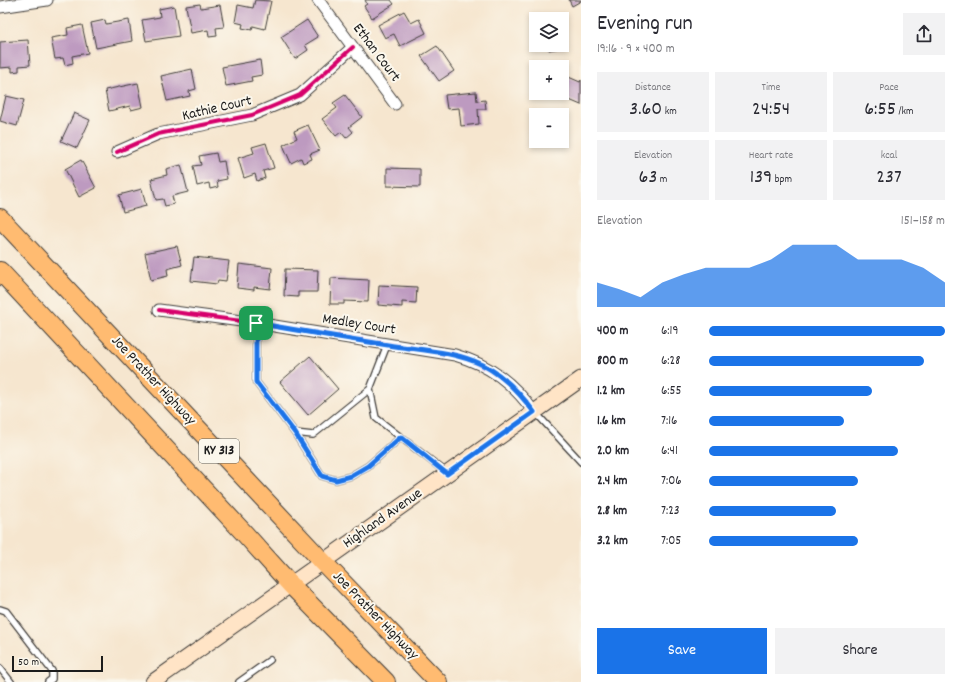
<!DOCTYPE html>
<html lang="en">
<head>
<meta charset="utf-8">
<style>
  body { margin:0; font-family:Dekko,sans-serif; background:#f2f2f3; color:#2b2b33; height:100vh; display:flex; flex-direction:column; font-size:15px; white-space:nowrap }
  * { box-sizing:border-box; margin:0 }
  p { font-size:13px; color:#7c7c81 }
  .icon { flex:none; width:22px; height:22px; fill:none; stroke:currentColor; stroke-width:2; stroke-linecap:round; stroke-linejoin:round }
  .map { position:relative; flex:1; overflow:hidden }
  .panel { display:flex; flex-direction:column; background:#fff; width:380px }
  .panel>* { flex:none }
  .fabs { position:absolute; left:529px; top:12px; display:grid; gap:8px }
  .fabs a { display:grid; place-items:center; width:40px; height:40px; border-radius:0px; background:#fff; box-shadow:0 2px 6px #0003; font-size:20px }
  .scale { position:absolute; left:12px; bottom:10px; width:91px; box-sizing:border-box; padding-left:4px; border:2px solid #1c1c1c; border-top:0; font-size:11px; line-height:14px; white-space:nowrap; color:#1c1c1c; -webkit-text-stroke:3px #fbf7ec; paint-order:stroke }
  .pin { position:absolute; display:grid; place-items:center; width:34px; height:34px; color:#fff; margin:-17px; border-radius:8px; box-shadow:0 2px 6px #0006 }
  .round { display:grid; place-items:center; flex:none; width:42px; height:42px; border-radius:0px; background:#f2f2f3 }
  .head { display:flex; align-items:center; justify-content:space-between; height:68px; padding:0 16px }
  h1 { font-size:22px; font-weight:600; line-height:30px }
  .metrics { display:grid; grid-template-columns:repeat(3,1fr); gap:6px; height:68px; padding:4px 16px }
  .metrics div { display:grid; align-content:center; border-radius:0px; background:#f2f2f3; text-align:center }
  .metrics b { font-size:20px; font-weight:600 }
  .metrics small { font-size:11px; font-weight:400 }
  .metrics p { font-size:11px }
  .chart { height:112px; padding:8px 16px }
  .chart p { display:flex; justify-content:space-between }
  .chart svg { width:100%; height:72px; margin-top:4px; fill:#1a73e8; opacity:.7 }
  .action { display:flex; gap:8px; margin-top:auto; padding:8px 16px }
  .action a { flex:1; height:46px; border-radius:0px; background:#1a73e8; color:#fff; font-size:16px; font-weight:600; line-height:46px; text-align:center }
  .action a+a { background:#f2f2f3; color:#2b2b33 }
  ul { padding:0 16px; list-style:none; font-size:13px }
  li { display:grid; grid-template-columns:64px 48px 1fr; align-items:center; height:30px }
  li i { height:10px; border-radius:5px; background:#1a73e8 }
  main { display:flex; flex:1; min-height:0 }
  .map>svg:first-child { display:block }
</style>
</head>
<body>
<main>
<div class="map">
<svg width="581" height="682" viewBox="0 0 581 682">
  <rect width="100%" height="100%" fill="#fbf7ec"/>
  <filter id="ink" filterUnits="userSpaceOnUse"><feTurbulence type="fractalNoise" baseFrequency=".025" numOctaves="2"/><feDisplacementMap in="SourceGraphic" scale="8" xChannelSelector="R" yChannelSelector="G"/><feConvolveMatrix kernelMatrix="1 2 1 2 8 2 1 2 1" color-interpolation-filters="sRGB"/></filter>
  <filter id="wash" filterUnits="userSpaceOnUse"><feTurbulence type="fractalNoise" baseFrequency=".012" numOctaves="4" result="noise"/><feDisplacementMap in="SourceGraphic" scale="16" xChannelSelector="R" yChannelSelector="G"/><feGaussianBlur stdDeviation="0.9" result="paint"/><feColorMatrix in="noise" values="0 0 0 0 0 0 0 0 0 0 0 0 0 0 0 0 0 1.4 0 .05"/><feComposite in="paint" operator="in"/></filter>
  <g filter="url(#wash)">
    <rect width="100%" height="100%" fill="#f6e6cf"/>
    <g id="blocks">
      <path fill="#bd9ac0" d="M255,0L271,1L265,29L253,26L252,30L242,28L243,24L235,22L238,5L253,8Z
        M365,0H391L394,4L372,18L364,6L367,4Z
        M569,0H581V1L572,6Z
        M200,4L201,8L220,5L224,27L216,28L217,36L209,37L208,30L191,33L186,6Z
        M174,6L179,36L146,41L142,20L160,17L159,9Z
        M404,11L411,23L419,19L426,33L400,46L394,34L385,38L378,25Z
        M105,20L106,24L129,20L132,41L96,48L91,23Z
        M307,20L318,37L305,45L308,50L295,59L281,37Z
        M82,25L88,53L72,56L73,63L65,65L63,58L55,59L51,38L68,35L67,28Z
        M562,27L567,47L549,50L548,45H562Z
        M28,40L30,65L19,66V71L12,72V67L0,68V42Z
        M437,46L454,71L439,81L421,56Z
        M260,60L262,75L251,77L252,81L226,86L222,67Z
        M192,69L196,89L189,91L190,96L167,101L161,76Z
        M564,75L580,82L581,80V105L553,93H562V78Z
        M138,83L143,107L131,110L130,106L109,111L105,90Z
        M476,92L477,101L485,100L486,109H478L479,124L461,126L459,108L447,109L445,95Z
        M345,95L362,117L349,127L353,132L346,138L341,132L336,136L322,119L337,108L333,103Z
        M6,96L24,100L17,126L0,121Z
        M74,113L90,120L77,148L61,141Z
        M308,125L320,150L310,154L312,159L303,163L301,158L291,163L283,145L297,138L294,131Z
        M266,143L274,168L263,171L265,178L257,181L255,174L244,178L238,158L254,153L252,147Z
        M216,153L218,162L224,161L227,179L217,181L218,187L210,189L209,183L197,186L193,166L201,165L199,156Z
        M81,160L96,188L79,197L65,169Z
        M181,165L188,192L172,196L174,204L165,206L163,199L156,200L151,179L167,175L166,169Z
        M387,168L420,169V187L387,186Z
        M142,189L146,206L123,212L119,195Z
        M177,246L182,265L167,269L168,276L151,280L145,253Z
        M194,257L229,261L226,281L218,280L217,284L191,281Z
        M239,264L272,268L270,289L254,287V290L237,288Z
        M285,269L318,270L317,292H298V297L284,296Z
        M331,278L369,280L368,302L344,301V304H330Z
        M379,285L417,287L416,303L402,302V307L378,305Z
        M310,356L338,389L308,415L280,382Z"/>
    </g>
  </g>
  <g filter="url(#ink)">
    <use href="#blocks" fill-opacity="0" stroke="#3d3a37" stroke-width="1"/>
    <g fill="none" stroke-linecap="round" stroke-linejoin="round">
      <g stroke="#3d3a37" stroke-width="8">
        <path id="service" d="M256,323V382L295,433L313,435L370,389
          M387,345L370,389L376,418L447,473
          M536,413L581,462
          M295,433L322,476L336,480L351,476L368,466L401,437
          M0,609L6,611L52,671V679L48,682
          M0,668L11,682
          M239,682L270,660"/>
      </g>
      <g stroke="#3d3a37" stroke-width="13">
        <path id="minor" d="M318,0L395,104
          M0,7L47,0
          M117,152L158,134L252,115L300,95L353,47
          M159,310L256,323L455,355C490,365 513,383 534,412"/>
      </g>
      <g stroke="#3d3a37" stroke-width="17">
        <path id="secondary" d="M153,682L581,379"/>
      </g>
      <g stroke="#3d3a37" stroke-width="20">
        <path id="trunk" d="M0,218L323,562L438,682
          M0,271L245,534L291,585L386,682"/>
      </g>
      <use href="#service" stroke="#fff" stroke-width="5.5"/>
      <use href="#minor" stroke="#fff" stroke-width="11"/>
      <use href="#secondary" stroke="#ffe4c6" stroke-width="15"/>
      <use href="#trunk" stroke="#ffbb71" stroke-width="18"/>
      <g stroke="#fbf7ec" stroke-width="6">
        <path id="cycleway" d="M117,152L158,134L252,115L300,95L353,47
          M159,310L256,323L455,355C490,365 513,383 534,412"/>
      </g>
      <use href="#cycleway" stroke="#d6006c" stroke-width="4"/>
    </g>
  </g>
  <g fill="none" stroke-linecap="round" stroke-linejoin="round" filter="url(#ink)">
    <g stroke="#fff" stroke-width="8">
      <path id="route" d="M256,323C300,331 344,338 388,345C419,350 454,351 483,365C504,376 520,393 534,412L447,474L401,437L368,466L351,476L336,480L322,476L295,433L256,382Z"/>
    </g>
    <use href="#route" stroke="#1a73e8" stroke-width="5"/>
  </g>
  <g text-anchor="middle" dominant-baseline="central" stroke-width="4" stroke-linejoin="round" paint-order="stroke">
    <rect fill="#fbf7ec" stroke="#5f5e5a" stroke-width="1" x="199" y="439" width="40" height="24" rx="3"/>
    <g font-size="14" font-weight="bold" fill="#1c1c1c">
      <text x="219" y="451">KY 313</text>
    </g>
    <g font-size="15" fill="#1c1c1c" stroke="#fbf7ec">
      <text transform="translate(376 53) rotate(53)">Ethan Court</text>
      <text transform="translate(217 109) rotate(-13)">Kathie Court</text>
      <text transform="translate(359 325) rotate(9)">Medley Court</text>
      <text transform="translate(153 381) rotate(47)">Joe Prather Highway</text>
      <text transform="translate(383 519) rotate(-35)">Highland Avenue</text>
      <text transform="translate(375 616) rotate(46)">Joe Prather Highway</text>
    </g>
  </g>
</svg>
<div class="fabs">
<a><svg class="icon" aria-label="layers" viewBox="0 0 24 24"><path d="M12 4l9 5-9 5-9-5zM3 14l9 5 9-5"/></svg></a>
<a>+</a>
<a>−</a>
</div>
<div class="scale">50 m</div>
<div class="pin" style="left:256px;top:323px;background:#1e9e55"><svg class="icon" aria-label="arrive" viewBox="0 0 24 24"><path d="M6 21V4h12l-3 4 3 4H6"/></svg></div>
</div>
<section class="panel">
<div class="head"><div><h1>Evening run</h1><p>19:16 · 9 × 400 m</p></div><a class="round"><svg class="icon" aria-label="share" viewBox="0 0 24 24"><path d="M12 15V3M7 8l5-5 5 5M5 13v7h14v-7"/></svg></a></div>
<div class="metrics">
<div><p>Distance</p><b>3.60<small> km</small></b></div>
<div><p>Time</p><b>24:54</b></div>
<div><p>Pace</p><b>6:55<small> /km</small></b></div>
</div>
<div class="metrics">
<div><p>Elevation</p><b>63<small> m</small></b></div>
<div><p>Heart rate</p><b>139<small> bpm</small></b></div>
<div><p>kcal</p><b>237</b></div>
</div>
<div class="chart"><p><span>Elevation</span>151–158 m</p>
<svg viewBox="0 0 160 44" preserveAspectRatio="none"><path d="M0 44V29L10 33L20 38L30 29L40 24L50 20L60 20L70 20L80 15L90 6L100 6L110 6L120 15L130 15L140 15L150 20L160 29V44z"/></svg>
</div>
<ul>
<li><b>400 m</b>6:19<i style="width:100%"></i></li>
<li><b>800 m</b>6:28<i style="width:91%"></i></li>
<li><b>1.2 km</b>6:55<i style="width:69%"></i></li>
<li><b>1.6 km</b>7:16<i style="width:57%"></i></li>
<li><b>2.0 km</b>6:41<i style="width:80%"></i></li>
<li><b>2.4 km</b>7:06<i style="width:63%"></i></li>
<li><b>2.8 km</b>7:23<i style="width:54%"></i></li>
<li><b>3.2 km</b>7:05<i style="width:63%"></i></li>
</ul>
<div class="action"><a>Save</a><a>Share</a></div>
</section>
</main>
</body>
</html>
